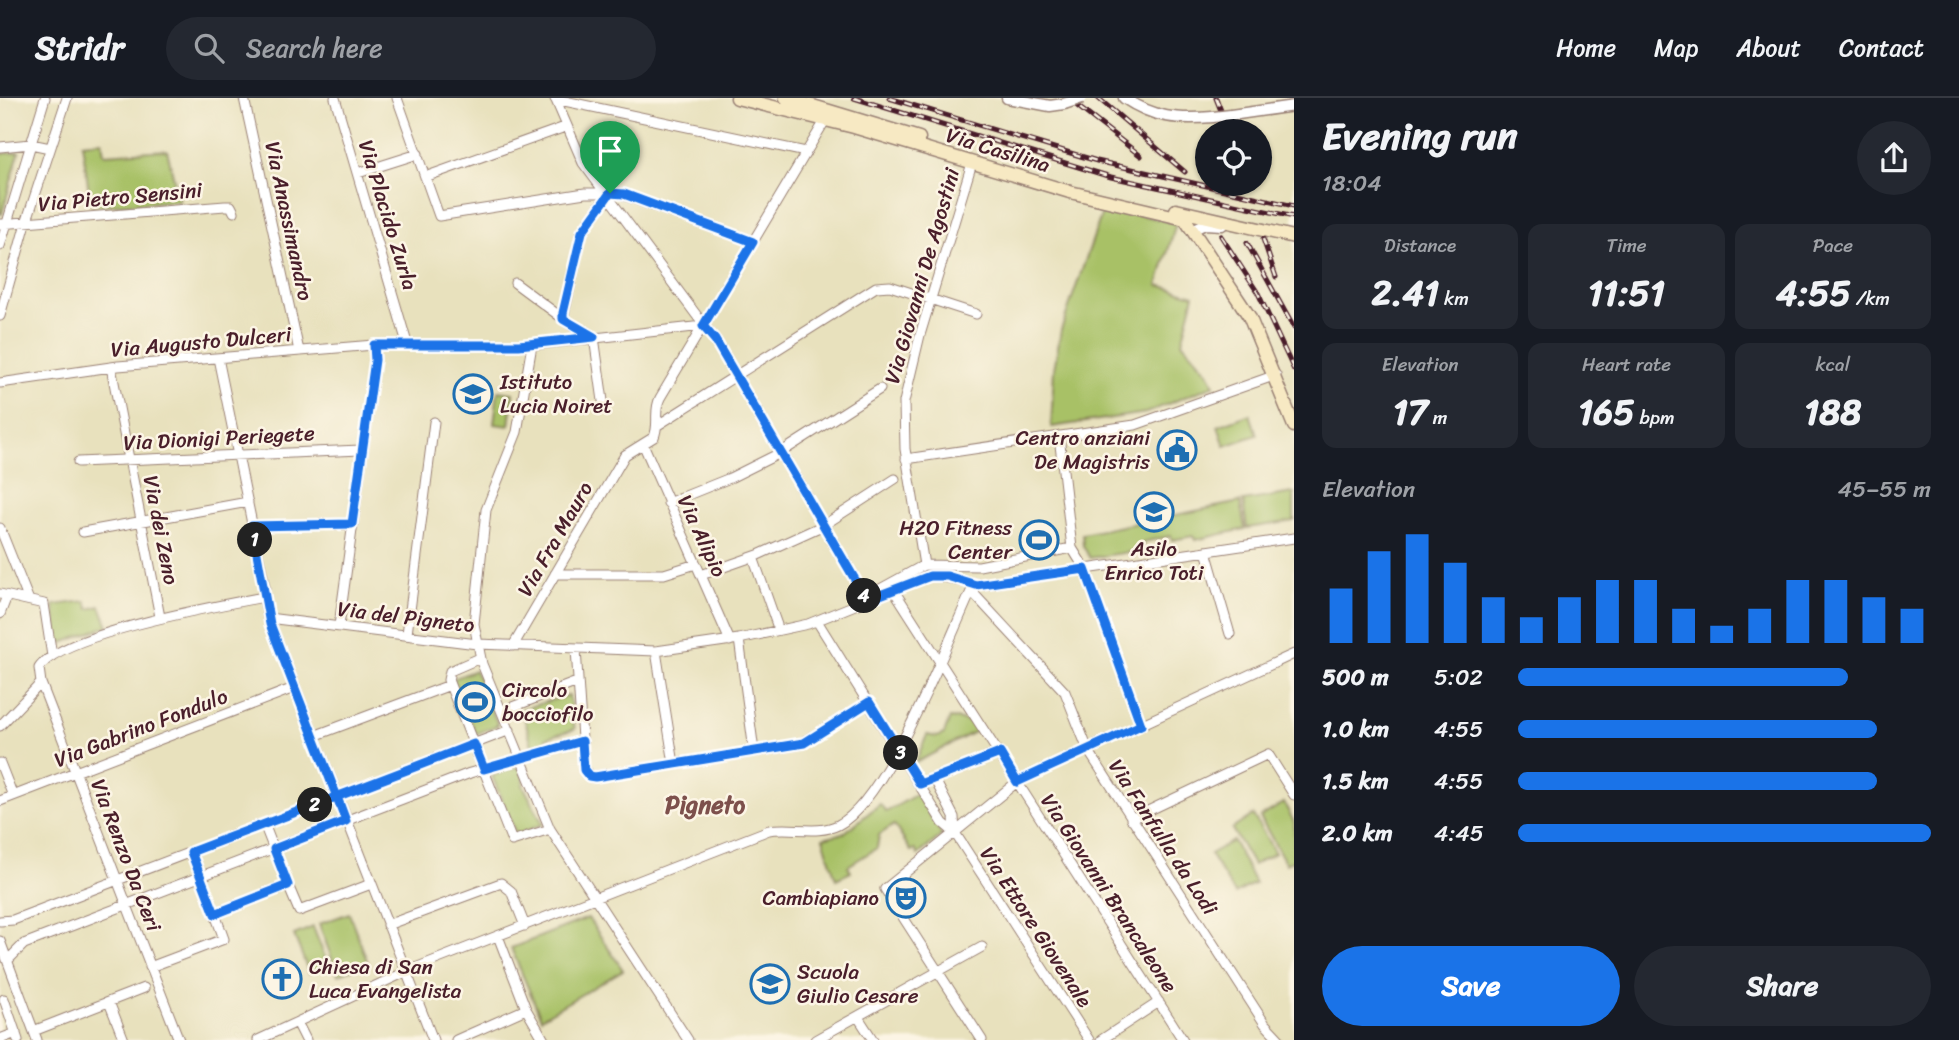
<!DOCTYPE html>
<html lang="en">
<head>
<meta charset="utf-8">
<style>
  body { margin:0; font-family:Sriracha,sans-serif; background:#242831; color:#f1f3f6; height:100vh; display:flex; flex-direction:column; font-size:26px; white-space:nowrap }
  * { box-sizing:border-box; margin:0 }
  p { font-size:23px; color:#9ea1a6 }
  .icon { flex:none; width:38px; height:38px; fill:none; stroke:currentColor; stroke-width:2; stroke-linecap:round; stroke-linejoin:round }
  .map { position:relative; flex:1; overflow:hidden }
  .side { display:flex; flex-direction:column; background:#171b24; width:665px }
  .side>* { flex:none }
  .tools { position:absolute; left:1195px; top:21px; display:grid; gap:14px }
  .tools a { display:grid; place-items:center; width:77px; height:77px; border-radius:50%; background:#171b24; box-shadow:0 2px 5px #0004; font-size:35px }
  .pin { position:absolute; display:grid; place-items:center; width:60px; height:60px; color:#fff; margin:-72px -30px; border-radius:50% 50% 50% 0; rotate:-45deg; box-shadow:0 0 7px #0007 }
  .pin .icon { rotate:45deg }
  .km { position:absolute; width:35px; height:35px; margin:-18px; border-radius:50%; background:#222; color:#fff; font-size:19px; line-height:35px; text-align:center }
  .round { display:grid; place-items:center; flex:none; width:74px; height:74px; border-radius:37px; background:#242831 }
  .summary { display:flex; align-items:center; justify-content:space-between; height:119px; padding:0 28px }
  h1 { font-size:38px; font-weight:800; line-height:52px }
  .stats { display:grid; grid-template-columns:repeat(3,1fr); gap:10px; height:119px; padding:7px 28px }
  .stats div { display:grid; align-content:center; border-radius:14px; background:#242831; text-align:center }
  .stats b { font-size:35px; font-weight:800 }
  .stats small { font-size:19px; font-weight:400 }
  .stats p { font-size:19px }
  .chart { height:196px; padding:14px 28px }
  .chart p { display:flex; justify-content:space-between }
  .chart svg { width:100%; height:126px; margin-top:7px; stroke:#1a73e8; stroke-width:6 }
  .cta { display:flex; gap:14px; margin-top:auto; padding:14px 28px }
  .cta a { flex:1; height:80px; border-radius:42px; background:#1a73e8; color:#fff; font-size:28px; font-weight:800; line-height:80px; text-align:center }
  .cta a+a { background:#242831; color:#f1f3f6 }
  ul { padding:0 28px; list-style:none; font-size:23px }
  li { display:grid; grid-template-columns:112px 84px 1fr; align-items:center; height:52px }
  li i { height:18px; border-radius:9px; background:#1a73e8 }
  header { display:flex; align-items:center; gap:42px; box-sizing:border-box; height:98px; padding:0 35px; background:#171b24; border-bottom:2px solid #363941 }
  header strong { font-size:33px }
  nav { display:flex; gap:38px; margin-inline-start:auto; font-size:24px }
  .search { width:490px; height:63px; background:#242831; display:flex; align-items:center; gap:18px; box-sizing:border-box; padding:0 24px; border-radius:38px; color:#9ea1a6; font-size:26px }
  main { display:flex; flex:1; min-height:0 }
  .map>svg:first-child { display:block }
</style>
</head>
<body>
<header>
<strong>Stridr</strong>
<div class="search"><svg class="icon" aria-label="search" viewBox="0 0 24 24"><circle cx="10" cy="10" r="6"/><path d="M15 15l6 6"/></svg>Search here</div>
<nav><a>Home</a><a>Map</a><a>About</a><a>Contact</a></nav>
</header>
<main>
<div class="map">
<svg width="1294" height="942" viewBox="0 0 1294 942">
  <rect width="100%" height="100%" fill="#fcf5e5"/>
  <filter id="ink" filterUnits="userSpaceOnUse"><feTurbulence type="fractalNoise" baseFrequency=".0143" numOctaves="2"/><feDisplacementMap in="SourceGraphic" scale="14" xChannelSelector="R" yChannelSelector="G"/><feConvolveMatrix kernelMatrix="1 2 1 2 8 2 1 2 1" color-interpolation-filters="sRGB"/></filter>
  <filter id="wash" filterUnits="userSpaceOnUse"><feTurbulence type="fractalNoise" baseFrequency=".00686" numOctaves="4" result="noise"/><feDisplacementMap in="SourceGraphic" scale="28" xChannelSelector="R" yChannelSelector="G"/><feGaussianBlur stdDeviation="1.57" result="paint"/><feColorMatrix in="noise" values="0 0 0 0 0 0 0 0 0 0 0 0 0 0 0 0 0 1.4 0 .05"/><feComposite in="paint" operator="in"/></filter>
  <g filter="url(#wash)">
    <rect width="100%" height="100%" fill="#e8e1bd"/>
    <path fill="#a8c166" stroke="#797048" stroke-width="2" d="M102,43L104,56L167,52L179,103L91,108L82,45Z
      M19,54L2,116H0V56Z
      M1104,109L1176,125L1158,187L1194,197L1182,244L1208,274L1214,287L1146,315L1051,329L1054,271L1061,232Z
      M498,293L513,295L509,328L494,326Z
      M1250,316L1257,337L1225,348L1218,328Z
      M1294,395V423L1247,430L1243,403Z
      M1240,404L1245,431L1195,442L1193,438L1172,442L1171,438L1143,444V452L1090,460L1083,448L1082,436Z
      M86,503L89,511L100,508L108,528L62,545L58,544L54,507Z
      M475,572L498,627L476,636L453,581Z
      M569,597L575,631L546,640L548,646L533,651L522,611Z
      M950,620L971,624L976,633L915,665L927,637L937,639L944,636Z
      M519,668L524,681L523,687L543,726L516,737L492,678Z
      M917,696L942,737L918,757L915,752L911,753L894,727L879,737L877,750L848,768L851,774L836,781L823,740L844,735L880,706L886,714Z
      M1284,705L1294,724V762L1286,766L1260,719Z
      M1253,717L1275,755L1253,767L1232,731Z
      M1233,743L1255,785L1235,796L1210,756Z
      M349,815L368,865L338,877L319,826Z
      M588,820L623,872L541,920L511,850Z
      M313,829L328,867L309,875L294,837Z"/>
  </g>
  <g filter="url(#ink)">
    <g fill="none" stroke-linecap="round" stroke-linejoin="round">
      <g stroke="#998074" stroke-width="11">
        <path id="minor" d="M244,0L299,253
          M335,0L407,245
          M397,0L439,118L585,95L616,94L753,144
          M555,0L583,65L715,242L867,502L871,496L924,467L979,468L1072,450
          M555,1L806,54
          M0,49L31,46L50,50
          M358,75L418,56
          M425,79L565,29
          M0,126L225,108H231L234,114
          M0,148L45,0
          M515,185L573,228L594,239L603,303
          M0,218L26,125L67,0
          M563,221L582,134L608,96
          M532,247L517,334L486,412L474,526L482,566L550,731L688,942
          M218,260L265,489L264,499
          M111,269L160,519
          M0,285L118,268L374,247H532L703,228
          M658,327L876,189L890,188L976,216
          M1059,338L1072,450L1085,471L1141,627
          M644,348L730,543
          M906,361L1135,327L1276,277
          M78,364L361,352
          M668,405L730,380L780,355L880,291
          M252,428L352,426
          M0,430L28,500
          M83,434L248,404
          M1206,453L1230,536
          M753,459L777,527
          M924,467L905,351L904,304L920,237L972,65
          M555,476H664L696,466
          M701,477L758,457L824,427L895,381
          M973,488L975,497L1065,594L1088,652L1265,926L1280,942
          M893,491L1183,942
          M0,496L44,506L52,558
          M0,516L7,498
          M268,520L433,942
          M817,523L943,725L955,735L1089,942
          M339,528L375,262L374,247
          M407,536L434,324
          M739,541L754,653
          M513,548L625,357L654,339C660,325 653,314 660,300L826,21
          M576,551L584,671L592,679L801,646L869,604
          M656,553L674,666
          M480,560L450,573L448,582L512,743L550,731
          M502,613L577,584
          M0,628L41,585
          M314,638L450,587
          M0,665L13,698
          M934,680L954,719L955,735
          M920,686L1000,655
          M0,703L294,590
          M1131,721L1268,656L1294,697
          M191,754L215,816L288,787L264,726
          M288,787L299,813L371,786
          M0,823L13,822L510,632
          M387,827L501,785L511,793L525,828
          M498,838L526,911L544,942
          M0,843L37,942
          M8,862L24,846L426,692L470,675L581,643
          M150,869L224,841L215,816
          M4,901L18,942
          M109,904L124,942
          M858,919L873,942
          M297,924L306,942
          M36,932L144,890
          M0,941L16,935
          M179,942L41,585L39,570C60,536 221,507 264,499L268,520L477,546L656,553L739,541L808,526L927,478C948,476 965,488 985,486L1294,440
          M258,942L410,872L769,732C791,728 818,737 838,727C888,702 949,540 974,487
          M456,942L526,911
          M815,942L982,849
          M982,942L885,791L1017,684L1294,556
          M1101,942L1159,904"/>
      </g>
      <g stroke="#998074" stroke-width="13">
        <path id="tertiary" d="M1007,0L1050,8L1064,6
          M1124,0C1154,20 1177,22 1213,19
          M1231,17L1294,8
          M1194,131L1205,126L1222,127"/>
      </g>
      <g stroke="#998074" stroke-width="15">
        <path id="secondary" d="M737,0L854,29L1070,94L1185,121L1249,218L1294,328
          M786,0L919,40
          M1176,112L1294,139"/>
      </g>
      <use href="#minor" stroke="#fff" stroke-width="9"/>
      <use href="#tertiary" stroke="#fff" stroke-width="10"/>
      <use href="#secondary" stroke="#f7e9c3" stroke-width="12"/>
      <g stroke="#4a1f2b" stroke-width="5">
        <path id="rail" d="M854,0L1111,79L1294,119
          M889,0L1097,63L1294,108
          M1067,0L1141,58
          M1098,0L1185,74
          M1216,0L1229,33
          M1221,138L1258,195L1294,272
          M1263,141L1276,179
          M1247,145L1294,230"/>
      </g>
      <use href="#rail" stroke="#fcf5e5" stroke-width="2.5" stroke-dasharray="8" stroke-linecap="butt"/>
      <g stroke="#998074" stroke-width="13" stroke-linecap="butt">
        <path id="tertiary-bridge" d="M1064,6L1082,0
          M1213,19L1231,17"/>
      </g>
      <use href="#tertiary-bridge" stroke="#fff" stroke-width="10"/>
    </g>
  </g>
  <g fill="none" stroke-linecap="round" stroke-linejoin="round" filter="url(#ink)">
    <g stroke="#fff" stroke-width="14">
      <path id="route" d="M610,95L582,134L563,215V221L594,239L519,247H374L375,262L352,426L252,428L270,526L337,699L346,723L274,751L288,787L215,816L191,754C285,718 380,683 474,646L484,671L582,643L584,672L589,678L595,679L804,645L869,604L920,686L1000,655L1017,684L1141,627L1085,471L976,487L947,478H930L867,502L715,242L703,228L753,144L624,96L610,95"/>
    </g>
    <use href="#route" stroke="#1a73e8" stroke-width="9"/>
  </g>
  <defs>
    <g id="school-ring" transform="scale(2.0125)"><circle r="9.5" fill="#fcf5e5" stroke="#1f6fb2" stroke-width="1.5"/><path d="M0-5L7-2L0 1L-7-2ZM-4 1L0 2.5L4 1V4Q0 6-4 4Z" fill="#1f6fb2"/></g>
    <g id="civic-ring" transform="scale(2.0125)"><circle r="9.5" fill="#fcf5e5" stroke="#1f6fb2" stroke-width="1.5"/><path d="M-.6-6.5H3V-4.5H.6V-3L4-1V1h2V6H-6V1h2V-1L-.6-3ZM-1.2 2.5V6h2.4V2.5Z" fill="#1f6fb2"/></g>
    <g id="stadium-ring" transform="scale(2.0125)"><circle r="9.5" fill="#fcf5e5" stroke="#1f6fb2" stroke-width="1.5"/><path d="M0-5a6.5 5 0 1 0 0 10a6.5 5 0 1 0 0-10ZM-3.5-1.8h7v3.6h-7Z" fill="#1f6fb2"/></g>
    <g id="theatre-ring" transform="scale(2.0125)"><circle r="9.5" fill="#fcf5e5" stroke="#1f6fb2" stroke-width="1.5"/><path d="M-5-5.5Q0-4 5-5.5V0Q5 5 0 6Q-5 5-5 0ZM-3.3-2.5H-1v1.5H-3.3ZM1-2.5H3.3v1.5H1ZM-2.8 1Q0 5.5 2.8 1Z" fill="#1f6fb2"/></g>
    <g id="church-ring" transform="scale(2.0125)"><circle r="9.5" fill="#fcf5e5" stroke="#1f6fb2" stroke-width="1.5"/><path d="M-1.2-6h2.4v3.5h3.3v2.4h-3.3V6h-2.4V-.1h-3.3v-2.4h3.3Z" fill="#1f6fb2"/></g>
  </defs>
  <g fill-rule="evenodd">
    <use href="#school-ring" x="473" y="296"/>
    <use href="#civic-ring" x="1177" y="352"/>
    <use href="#school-ring" x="1154" y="414"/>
    <use href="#stadium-ring" x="1039" y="442"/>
    <use href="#stadium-ring" x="475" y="604"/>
    <use href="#theatre-ring" x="906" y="800"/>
    <use href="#church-ring" x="282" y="881"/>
    <use href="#school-ring" x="770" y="886"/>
  </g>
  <g text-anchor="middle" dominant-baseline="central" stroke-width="5" stroke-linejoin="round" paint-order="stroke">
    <g font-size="21" fill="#4a1f2b" stroke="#fcf5e5">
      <text transform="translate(998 52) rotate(17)">Via Casilina</text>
      <text transform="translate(120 99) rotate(-5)">Via Pietro Sensini</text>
      <text transform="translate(388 117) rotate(73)">Via Placido Zurla</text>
      <text transform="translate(289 123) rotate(78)">Via Anassimandro</text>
      <text transform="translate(922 178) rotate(-74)">Via Giovanni De Agostini</text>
      <text transform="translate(201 244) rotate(-5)">Via Augusto Dulceri</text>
      <text transform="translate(219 340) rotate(-3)">Via Dionigi Periegete</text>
      <text transform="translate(161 432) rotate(79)">Via dei Zeno</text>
      <text transform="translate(702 438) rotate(65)">Via Alipio</text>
      <text transform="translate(555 441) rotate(-60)">Via Fra Mauro</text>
      <text transform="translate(406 519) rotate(7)">Via del Pigneto</text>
      <text transform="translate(141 630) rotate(-21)">Via Gabrino Fondulo</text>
      <text transform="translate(1163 739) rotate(57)">Via Fanfulla da Lodi</text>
      <text transform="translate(126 757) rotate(69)">Via Renzo Da Ceri</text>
      <text transform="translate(1109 795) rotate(57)">Via Giovanni Brancaleone</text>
      <text transform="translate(1036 829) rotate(57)">Via Ettore Giovenale</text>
    </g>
    <g font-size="21" fill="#4a1f2b" stroke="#fcf5e5" text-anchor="start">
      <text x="500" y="284">Istituto<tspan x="500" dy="24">Lucia Noiret</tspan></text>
      <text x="1150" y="340" text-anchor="end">Centro anziani<tspan x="1150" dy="24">De Magistris</tspan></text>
      <text x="1012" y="430" text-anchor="end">H2O Fitness<tspan x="1012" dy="24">Center</tspan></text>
      <text x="1154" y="451" text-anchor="middle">Asilo<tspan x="1154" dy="24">Enrico Toti</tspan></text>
      <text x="502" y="592">Circolo<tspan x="502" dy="24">bocciofilo</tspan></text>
      <text x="879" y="800" text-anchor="end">Cambiapiano</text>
      <text x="309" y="869">Chiesa di San<tspan x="309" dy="24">Luca Evangelista</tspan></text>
      <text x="797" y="874">Scuola<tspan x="797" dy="24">Giulio Cesare</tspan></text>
    </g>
    <g font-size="24" font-weight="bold" fill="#7d504c" stroke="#fcf5e5">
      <text x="705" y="707">Pigneto</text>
    </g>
  </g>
</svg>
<div class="tools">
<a><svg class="icon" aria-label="locate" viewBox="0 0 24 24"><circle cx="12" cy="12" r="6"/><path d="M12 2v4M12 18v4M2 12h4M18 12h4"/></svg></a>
</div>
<div class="pin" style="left:610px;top:95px;background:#1e9e55"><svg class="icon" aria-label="arrive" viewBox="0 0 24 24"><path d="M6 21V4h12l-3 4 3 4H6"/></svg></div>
<b class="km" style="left:255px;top:442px">1</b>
<b class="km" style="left:315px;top:707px">2</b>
<b class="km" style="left:901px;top:655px">3</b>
<b class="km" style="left:864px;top:498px">4</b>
</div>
<section class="side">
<div class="summary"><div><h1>Evening run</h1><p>18:04</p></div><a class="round"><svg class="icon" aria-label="share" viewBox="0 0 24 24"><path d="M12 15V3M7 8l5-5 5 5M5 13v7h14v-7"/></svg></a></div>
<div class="stats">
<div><p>Distance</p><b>2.41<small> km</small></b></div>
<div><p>Time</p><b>11:51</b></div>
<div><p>Pace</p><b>4:55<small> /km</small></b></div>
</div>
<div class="stats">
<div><p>Elevation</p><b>17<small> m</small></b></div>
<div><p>Heart rate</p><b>165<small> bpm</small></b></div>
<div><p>kcal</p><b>188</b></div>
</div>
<div class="chart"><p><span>Elevation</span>45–55 m</p>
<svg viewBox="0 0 160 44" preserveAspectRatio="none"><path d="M5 44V25M15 44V12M25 44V6M35 44V16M45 44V28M55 44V35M65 44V28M75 44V22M85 44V22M95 44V32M105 44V38M115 44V32M125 44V22M135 44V22M145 44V28M155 44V32"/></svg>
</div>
<ul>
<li><b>500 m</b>5:02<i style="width:80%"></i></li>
<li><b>1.0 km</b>4:55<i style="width:87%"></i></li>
<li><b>1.5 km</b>4:55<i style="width:87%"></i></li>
<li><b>2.0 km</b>4:45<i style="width:100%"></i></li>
</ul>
<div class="cta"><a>Save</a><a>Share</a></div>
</section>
</main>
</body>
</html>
